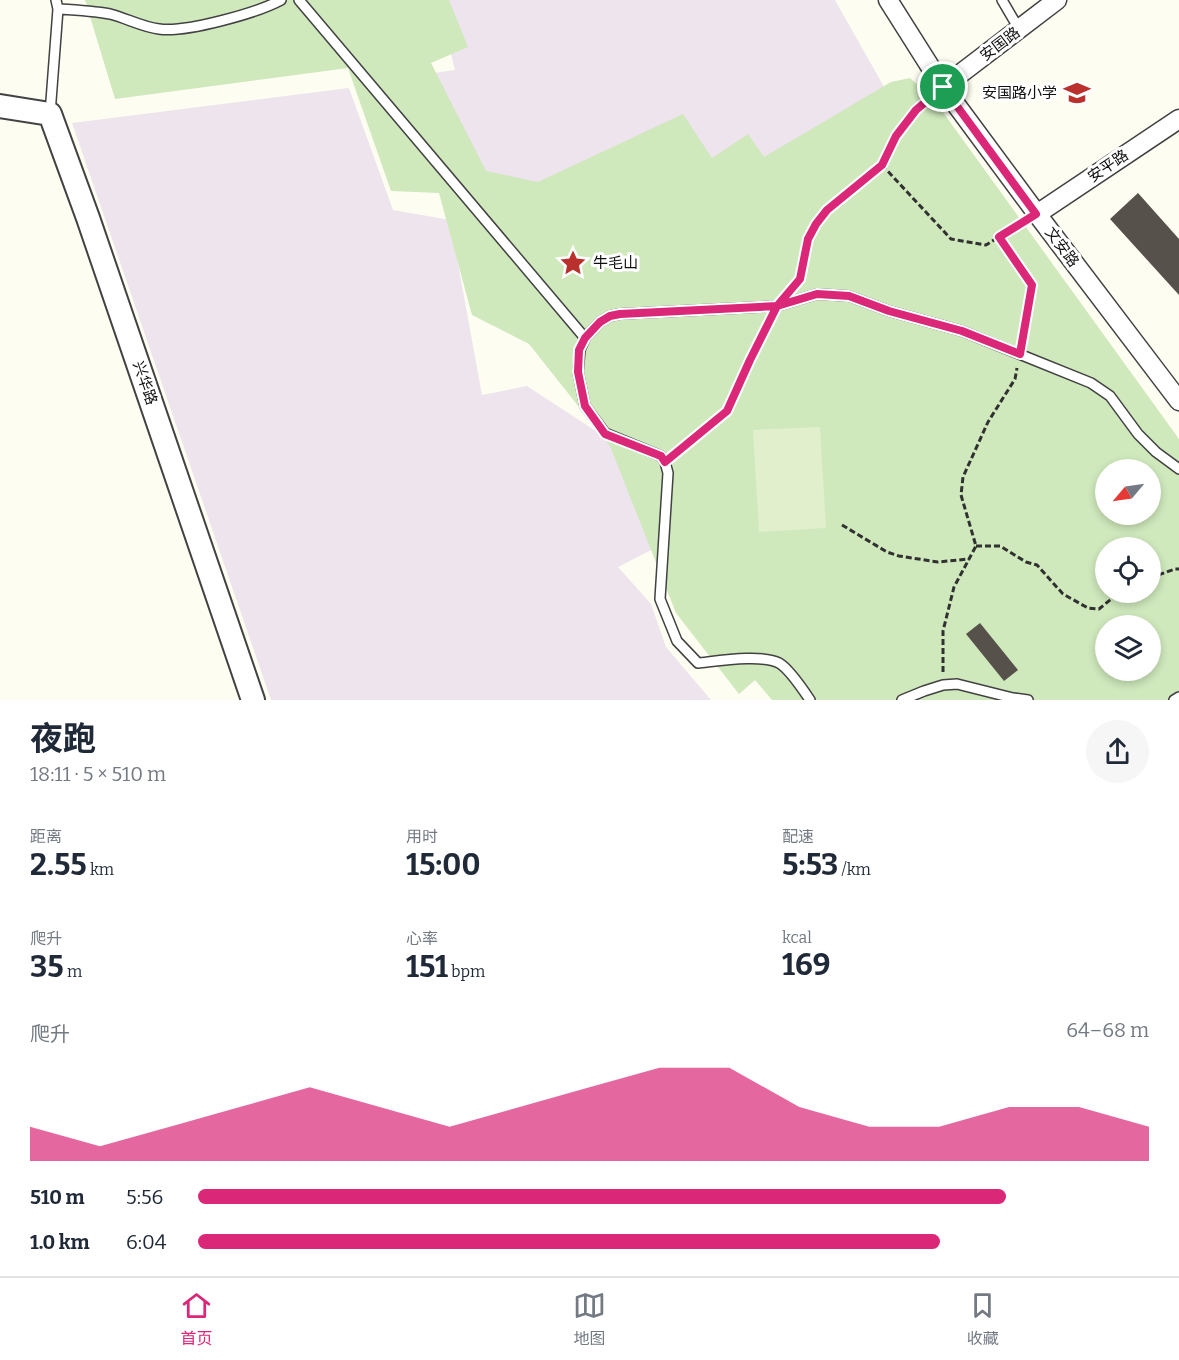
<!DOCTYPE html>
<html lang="zh">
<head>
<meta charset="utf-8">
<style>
  body { margin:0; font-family:Bitter,"Noto Sans SC",serif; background:#f6f6f7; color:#1f2937; height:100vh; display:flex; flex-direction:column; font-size:22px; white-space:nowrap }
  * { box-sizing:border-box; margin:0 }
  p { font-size:20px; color:#747a83 }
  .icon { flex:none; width:33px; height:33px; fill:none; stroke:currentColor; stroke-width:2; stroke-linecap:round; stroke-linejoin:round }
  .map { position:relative; height:700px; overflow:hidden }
  .details { display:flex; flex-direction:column; background:#fff; flex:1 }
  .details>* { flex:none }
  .needle { width:39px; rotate:241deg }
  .controls { position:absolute; left:1095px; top:459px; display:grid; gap:12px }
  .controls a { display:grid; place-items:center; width:66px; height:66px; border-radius:50%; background:#fff; box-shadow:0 3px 9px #0003; font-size:30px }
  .pin { position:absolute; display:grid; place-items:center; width:51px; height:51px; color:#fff; margin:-26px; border:3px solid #fff; border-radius:50%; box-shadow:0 2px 6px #0007 }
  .round { display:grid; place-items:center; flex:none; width:63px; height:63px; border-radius:32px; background:#f6f6f7 }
  .overview { display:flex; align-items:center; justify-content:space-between; height:102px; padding:0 30px }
  h1 { font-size:33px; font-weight:700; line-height:45px }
  .stats { display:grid; grid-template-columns:repeat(3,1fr); gap:9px; height:102px; padding:6px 30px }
  .stats div { display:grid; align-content:center }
  .stats b { font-size:30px; font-weight:700 }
  .stats small { font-size:16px; font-weight:400 }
  .stats p { font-size:16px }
  .chart { height:168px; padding:12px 30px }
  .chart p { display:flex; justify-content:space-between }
  .chart svg { width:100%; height:108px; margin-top:6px; fill:#db2777; opacity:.7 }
  ul { padding:0 30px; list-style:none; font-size:20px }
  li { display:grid; grid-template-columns:96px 72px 1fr; align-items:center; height:45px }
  li i { height:15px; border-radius:8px; background:#db2777 }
  .tabs { display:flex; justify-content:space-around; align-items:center; height:84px; border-top:2px solid #e0e1e3; background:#fff; font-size:16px; color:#747a83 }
  .tabs a { display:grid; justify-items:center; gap:3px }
  .tabs .current { color:#db2777 }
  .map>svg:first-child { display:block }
</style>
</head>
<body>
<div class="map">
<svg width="1179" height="700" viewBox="0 0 1179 700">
  <rect width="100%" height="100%" fill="#fefdf1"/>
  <path fill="#ede4ed" d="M437,0H835L892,101L763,184L510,217L405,77L455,70Z
    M349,88L393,210L450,220L482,395L527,386L608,439L655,548L618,567L651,604L666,647L711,700H271L72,123Z"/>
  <path fill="#cfe8bc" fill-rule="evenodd" d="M85,0H449L468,47L431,63L486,171L538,182L683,114L712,158L748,134L764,157L891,82L910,78L932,97L1179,439V700H772L755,680L739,694L676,613L610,446L529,344L472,315L439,193L391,191L348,68L115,99ZM1106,470H1150V514H1106ZM1106,548H1150V592H1106ZM1106,626H1150V670H1106Z"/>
  <path fill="#e1efcd" d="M820,427L826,528L759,532L753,430Z"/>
  <path fill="#57514c" d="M1138,193L1179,239V295L1110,219Z
    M980,623L1018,670L1004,681L966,634Z"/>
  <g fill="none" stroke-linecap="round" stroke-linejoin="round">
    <g stroke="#424242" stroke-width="12">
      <path id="service" d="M299,0L585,338
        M1002,0L1019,29
        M58,9C75,10 93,11 110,14C126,18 142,27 159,29C185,33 257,13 281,0
        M50,114L58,9L56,0
        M810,700C804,691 788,668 779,663C762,654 718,661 698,663L677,641L660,599L668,473L665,462L661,456L605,433L585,406L578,372L580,350L585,338L600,322L610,316L620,314L777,306L817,294L849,296L889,311L962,331L1091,383L1110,396L1138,434L1156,452L1179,469
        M902,700L924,691L943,685L957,684L1013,698L1028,700
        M1174,700L1179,697"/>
    </g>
    <g stroke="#424242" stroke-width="21">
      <path id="minor" d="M888,0L943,87L1037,214L1179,401
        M943,87L1057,0
        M1037,214L1179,119"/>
    </g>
    <g stroke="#424242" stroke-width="26">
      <path id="tertiary" d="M0,106L50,114L88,218L253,700"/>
    </g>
    <path stroke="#313131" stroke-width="3" stroke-dasharray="6 3" stroke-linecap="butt" d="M882,165L951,239L986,245L1021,223
      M999,237L1032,285L1022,340
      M795,285L800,279L808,239L816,224L827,210L882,165L896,136L916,110L929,99
      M676,453L727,411L750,360L770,319
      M842,525L887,552L899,556L938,562L969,559
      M976,546H1000L1026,562L1037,565L1063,594L1088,608L1099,609L1120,592
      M1150,578L1175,569H1179
      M943,672V631L954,587L976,546L961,495L963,477L988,422L1015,379L1017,368"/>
    <use href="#service" stroke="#fff" stroke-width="9"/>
    <use href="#minor" stroke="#fff" stroke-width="18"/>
    <use href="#tertiary" stroke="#fff" stroke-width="22"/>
  </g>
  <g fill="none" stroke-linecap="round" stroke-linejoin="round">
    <g stroke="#fff" stroke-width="12">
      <path id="route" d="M943,87L916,110L896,136L882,165L827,210L816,224L808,239L800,279L777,306L620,314L610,316L600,322L585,338L579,350L578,372L585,406L605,434L661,456L665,462L727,411L750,360L777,306L817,294L849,296L889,311L962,331L1020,354L1032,285L999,237L1036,214L943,87"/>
    </g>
    <use href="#route" stroke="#db2777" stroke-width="8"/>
  </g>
  <defs>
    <g id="school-bare" transform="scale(2.07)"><path d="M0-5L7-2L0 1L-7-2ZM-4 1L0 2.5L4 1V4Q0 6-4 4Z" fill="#b9302d" stroke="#fff" stroke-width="2.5" paint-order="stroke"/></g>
    <g id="sight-bare" transform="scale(2.07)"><path d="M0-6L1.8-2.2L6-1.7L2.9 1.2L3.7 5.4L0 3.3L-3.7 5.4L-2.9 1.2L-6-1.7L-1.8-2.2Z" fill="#b9302d" stroke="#fff" stroke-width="2.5" paint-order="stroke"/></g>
  </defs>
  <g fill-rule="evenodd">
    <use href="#school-bare" x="1077" y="93"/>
    <use href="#sight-bare" x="573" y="263"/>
  </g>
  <g text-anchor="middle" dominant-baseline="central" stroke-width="6" stroke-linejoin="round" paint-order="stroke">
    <g font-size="15" fill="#0f0f0f" stroke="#fff">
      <text transform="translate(1000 44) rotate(-37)">安国路</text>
      <text transform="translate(1108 166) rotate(-34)">安平路</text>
      <text transform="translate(1062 247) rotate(53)">文安路</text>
      <text transform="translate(145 383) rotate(71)">兴华路</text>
    </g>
    <g font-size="15" fill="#0f0f0f" stroke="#fff" text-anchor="end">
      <text x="1057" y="93">安国路小学</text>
      <text x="593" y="263" text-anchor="start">牛毛山</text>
    </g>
  </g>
</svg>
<div class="controls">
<a><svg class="needle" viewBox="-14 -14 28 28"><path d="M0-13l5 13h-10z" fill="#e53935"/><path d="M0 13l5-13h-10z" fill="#747a83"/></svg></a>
<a><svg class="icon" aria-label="locate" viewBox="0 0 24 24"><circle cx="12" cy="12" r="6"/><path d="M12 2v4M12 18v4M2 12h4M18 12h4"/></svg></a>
<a><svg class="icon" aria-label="layers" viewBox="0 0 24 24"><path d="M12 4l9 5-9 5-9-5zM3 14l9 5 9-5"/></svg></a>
</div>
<div class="pin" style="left:943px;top:87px;background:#1e9e55"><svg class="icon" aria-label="arrive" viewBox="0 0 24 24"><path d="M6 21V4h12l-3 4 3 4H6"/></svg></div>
</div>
<section class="details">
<div class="overview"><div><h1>夜跑</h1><p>18:11 · 5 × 510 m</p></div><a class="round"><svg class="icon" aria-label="share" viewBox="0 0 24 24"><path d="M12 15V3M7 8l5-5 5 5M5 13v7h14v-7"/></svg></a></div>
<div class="stats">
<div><p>距离</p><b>2.55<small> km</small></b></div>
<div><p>用时</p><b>15:00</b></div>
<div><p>配速</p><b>5:53<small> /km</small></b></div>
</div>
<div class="stats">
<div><p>爬升</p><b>35<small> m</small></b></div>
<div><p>心率</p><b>151<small> bpm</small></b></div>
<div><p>kcal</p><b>169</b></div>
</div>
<div class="chart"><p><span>爬升</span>64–68 m</p>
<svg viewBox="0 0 160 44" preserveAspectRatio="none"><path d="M0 44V30L10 38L20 30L30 22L40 14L50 22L60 30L70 22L80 14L90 6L100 6L110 22L120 30L130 30L140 22L150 22L160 30V44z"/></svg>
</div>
<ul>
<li><b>510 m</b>5:56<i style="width:85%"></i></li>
<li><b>1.0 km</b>6:04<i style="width:78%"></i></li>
</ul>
</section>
<nav class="tabs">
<a class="current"><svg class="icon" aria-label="home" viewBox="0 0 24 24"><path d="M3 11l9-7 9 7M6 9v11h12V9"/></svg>首页</a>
<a><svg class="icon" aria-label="map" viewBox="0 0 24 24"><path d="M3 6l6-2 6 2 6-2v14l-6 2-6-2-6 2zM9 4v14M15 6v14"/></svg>地图</a>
<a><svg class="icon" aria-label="saved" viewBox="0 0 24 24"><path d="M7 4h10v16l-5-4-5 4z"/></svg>收藏</a>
</nav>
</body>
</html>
